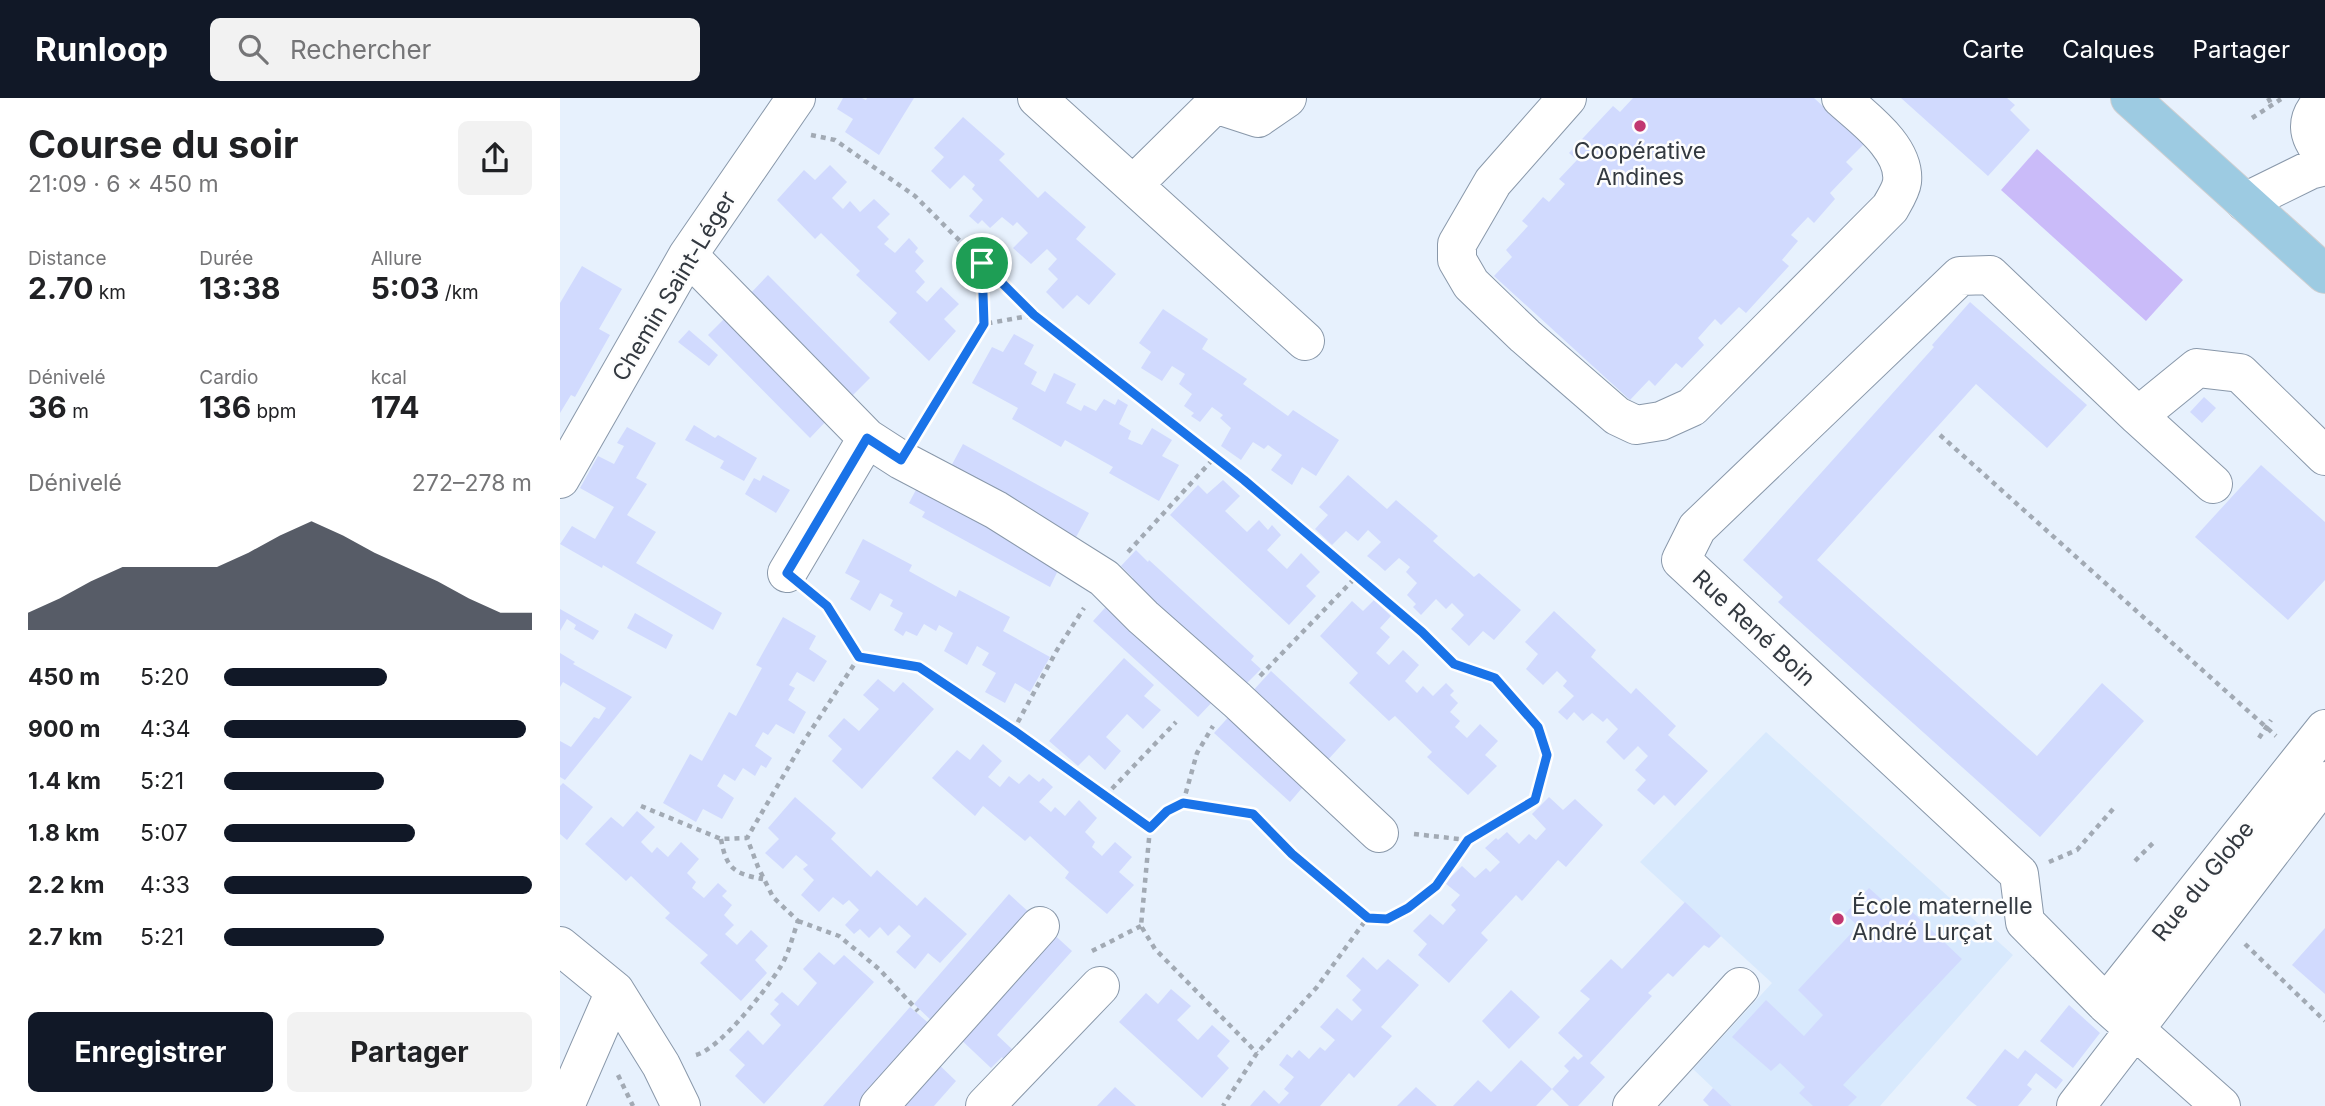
<!DOCTYPE html>
<html lang="fr">
<head>
<meta charset="utf-8">
<style>
  body { margin:0; font-family:Inter,sans-serif; background:#f2f2f2; color:#202124; height:100vh; display:flex; flex-direction:column; font-size:26px; white-space:nowrap }
  * { box-sizing:border-box; margin:0 }
  p { font-size:23px; color:#757577 }
  .icon { flex:none; width:38px; height:38px; fill:none; stroke:currentColor; stroke-width:2; stroke-linecap:round; stroke-linejoin:round }
  .map { position:relative; flex:1; overflow:hidden }
  .sheet { display:flex; flex-direction:column; background:#fff; width:560px }
  .sheet>* { flex:none }
  .pin { position:absolute; display:grid; place-items:center; width:60px; height:60px; color:#fff; margin:-30px; border:4px solid #fff; border-radius:50%; box-shadow:0 2px 7px #0007 }
  .round { display:grid; place-items:center; flex:none; width:74px; height:74px; border-radius:10px; background:#f2f2f2 }
  .head { display:flex; align-items:center; justify-content:space-between; height:119px; padding:0 28px }
  h1 { font-size:38px; font-weight:700; line-height:52px }
  .metrics { display:grid; grid-template-columns:repeat(3,1fr); gap:10px; height:119px; padding:7px 28px }
  .metrics div { display:grid; align-content:center }
  .metrics b { font-size:30px; font-weight:700 }
  .metrics small { font-size:19px; font-weight:400 }
  .metrics p { font-size:19px }
  .chart { height:196px; padding:14px 28px }
  .chart p { display:flex; justify-content:space-between }
  .chart svg { width:100%; height:126px; margin-top:7px; fill:#111827; opacity:.7 }
  .cta { display:flex; gap:14px; margin-top:auto; padding:14px 28px }
  .cta a { flex:1; height:80px; border-radius:10px; background:#111827; color:#fff; font-size:28px; font-weight:700; line-height:80px; text-align:center }
  .cta a+a { background:#f2f2f2; color:#202124 }
  ul { padding:0 28px; list-style:none; font-size:23px }
  li { display:grid; grid-template-columns:112px 84px 1fr; align-items:center; height:52px }
  li i { height:18px; border-radius:9px; background:#111827 }
  header { display:flex; align-items:center; gap:42px; box-sizing:border-box; height:98px; padding:0 35px; background:#111827; color:#fff }
  header strong { font-size:33px }
  nav { display:flex; gap:38px; margin-inline-start:auto; font-size:24px }
  .search { width:490px; height:63px; background:#f2f2f2; display:flex; align-items:center; gap:18px; box-sizing:border-box; padding:0 24px; border-radius:10px; color:#757577; font-size:26px }
  main { display:flex; flex:1; min-height:0 }
  .map>svg:first-child { display:block }
</style>
</head>
<body>
<header>
<strong>Runloop</strong>
<div class="search"><svg class="icon" aria-label="search" viewBox="0 0 24 24"><circle cx="10" cy="10" r="6"/><path d="M15 15l6 6"/></svg>Rechercher</div>
<nav><a>Carte</a><a>Calques</a><a>Partager</a></nav>
</header>
<main>
<section class="sheet">
<div class="head"><div><h1>Course du soir</h1><p>21:09 · 6 × 450 m</p></div><a class="round"><svg class="icon" aria-label="share" viewBox="0 0 24 24"><path d="M12 15V3M7 8l5-5 5 5M5 13v7h14v-7"/></svg></a></div>
<div class="metrics">
<div><p>Distance</p><b>2.70<small> km</small></b></div>
<div><p>Durée</p><b>13:38</b></div>
<div><p>Allure</p><b>5:03<small> /km</small></b></div>
</div>
<div class="metrics">
<div><p>Dénivelé</p><b>36<small> m</small></b></div>
<div><p>Cardio</p><b>136<small> bpm</small></b></div>
<div><p>kcal</p><b>174</b></div>
</div>
<div class="chart"><p><span>Dénivelé</span>272–278 m</p>
<svg viewBox="0 0 160 44" preserveAspectRatio="none"><path d="M0 44V38L10 33L20 27L30 22L40 22L50 22L60 22L70 17L80 11L90 6L100 11L110 17L120 22L130 27L140 33L150 38L160 38V44z"/></svg>
</div>
<ul>
<li><b>450 m</b>5:20<i style="width:53%"></i></li>
<li><b>900 m</b>4:34<i style="width:98%"></i></li>
<li><b>1.4 km</b>5:21<i style="width:52%"></i></li>
<li><b>1.8 km</b>5:07<i style="width:62%"></i></li>
<li><b>2.2 km</b>4:33<i style="width:100%"></i></li>
<li><b>2.7 km</b>5:21<i style="width:52%"></i></li>
</ul>
<div class="cta"><a>Enregistrer</a><a>Partager</a></div>
</section>
<div class="map">
<svg width="1765" height="1008" viewBox="0 0 1765 1008">
  <rect width="100%" height="100%" fill="#e7f1fd"/>
  <path fill="#d8e9fd" d="M1206,634L1453,857L1320,1008H1172L1133,971L1212,885L1080,764Z"/>
  <path fill="#cabbf9" d="M1477,51L1623,182L1586,223L1441,92Z"/>
  <path fill="#d1dafe" d="M283,0H302L306,2L307,0H354L319,57L285,34L293,21L277,11Z
    M1073,0H1254L1304,46L1286,64L1293,71L1270,95L1275,101L1254,125L1248,119L1231,137L1238,143L1222,162L1229,168L1186,215L1179,209L1161,227L1155,221L1138,240L1144,247L1122,270L1116,265L1095,288L1089,282L1070,302L934,178L952,159L946,152L968,128L962,123L983,99L989,104L1005,86L999,81L1017,62L1009,55L1053,8L1060,14Z
    M1341,0H1447L1455,7L1450,12L1470,32L1428,78Z
    M403,19L445,56L439,62L478,100L485,93L526,129L516,141L556,176L529,207L517,197L503,211L486,194L498,181L488,171L497,161L487,151L471,166L453,150L468,135L457,124L453,128L442,119L430,130L422,122L418,126L409,118L423,102L412,91L415,87L404,77L390,91L371,73L384,59L374,50Z
    M270,67L287,84L272,100L283,111L290,103L300,114L314,101L330,116L317,129L329,141L324,146L335,155L349,140L358,150L355,154L364,163L355,173L365,184L356,194L367,204L381,189L399,206L384,221L396,233L369,263L329,224L337,215L296,177L300,173L261,135L255,141L217,102L244,72L255,82Z
    M22,168L62,191L39,231L50,237L15,299L11,297L0,315V205Z
    M208,177L310,280L288,302L187,199Z
    M1410,204L1527,307L1487,350L1416,286L1257,462L1477,658L1542,585L1584,623L1480,739L1218,504L1223,499L1183,462L1374,249L1372,247Z
    M603,211L648,241L642,251L687,281L683,286L728,318L733,312L779,342L756,378L742,369L732,387L711,372L722,357L708,347L704,351L693,344L681,362L661,348L671,330L660,320L663,317L652,309L640,324L631,318L634,315L624,308L632,296L619,286L625,276L612,268L602,283L581,270L591,254L579,245Z
    M169,216L270,319L250,340L148,237Z
    M129,232L158,257L149,268L118,244Z
    M454,236L474,247L464,266L477,274L471,286L485,294L494,275L516,286L506,305L521,313L524,307L536,313L544,301L555,307L558,301L568,307L559,326L571,333L568,341L582,347L592,330L612,342L602,358L619,367L599,403L549,375L553,369L505,342L501,349L452,321L458,310L412,285L432,249L443,254Z
    M1644,299L1656,310L1642,325L1630,314Z
    M134,327L155,340L158,337L197,360L184,383L160,370L164,363L125,342Z
    M67,329L96,345L76,380L87,386L67,417L96,434L76,465L162,515L153,532L43,467L42,470L0,446L12,428L35,441L54,409L20,390L38,358L54,366L64,348L57,345Z
    M403,346L529,415L515,441L389,372Z
    M1701,367L1765,424V482L1728,522L1635,439Z
    M203,377L230,392L216,415L185,396L194,380L200,383Z
    M788,377L827,411L836,402L878,438L873,443L914,479L919,475L961,512L934,542L923,533L909,548L891,531L904,517L892,505L886,511L876,501L861,517L853,509L856,506L847,497L857,485L846,474L850,469L839,460L825,473L816,465L807,458L821,444L808,432L798,443L786,433L772,447L755,431L768,417L759,409Z
    M663,382L680,398L665,413L687,434L699,422L708,432L712,427L721,437L707,452L727,471L741,455L760,474L746,488L756,498L729,527L610,417L638,387L647,396Z
    M358,388L503,462L490,489L362,419L365,414L349,405Z
    M303,441L352,467L349,473L396,499L399,492L450,519L443,533L490,559L470,594L455,585L445,605L425,594L436,575L422,567L429,555L417,548L407,567L384,553L393,535L379,527L376,533L364,526L357,538L346,533L343,538L334,532L343,515L330,508L333,502L320,495L310,513L290,501L300,483L285,475Z
    M576,452L588,464L589,462L694,558L691,562L701,571L687,585L569,485L573,480L561,468Z
    M553,501L657,599L638,619L533,523Z
    M814,502L831,518L820,530L830,539L816,555L829,567L843,552L859,567L845,583L857,595L863,588L873,598L886,585L894,593L890,597L898,605L890,614L900,623L895,629L907,640L920,626L938,643L925,657L937,668L908,697L867,659L872,654L835,618L829,623L789,585L798,575L760,538L792,503L803,513Z
    M0,511L39,533L33,542L14,531L16,527L7,521L0,533Z
    M994,513L1036,552L1031,559L1071,596L1076,590L1116,628L1108,637L1148,673L1115,708L1104,697L1094,707L1077,692L1086,682L1075,672L1088,658L1078,648L1064,662L1046,644L1058,631L1047,620L1043,624L1032,615L1023,623L1014,614L1007,622L998,614L1014,598L1003,588L1007,583L997,573L983,587L966,571L978,556L965,544Z
    M75,515L113,537L106,551L67,530Z
    M223,519L256,538L249,551L267,563L254,584L237,574L229,587L235,590L228,602L246,614L234,636L216,626L208,637L203,634L195,648L212,660L206,670L201,667L195,678L183,670L175,683L164,676L157,688L174,700L162,721L143,711L136,724L103,705L130,656L142,663L169,614L176,618L202,570L196,567Z
    M0,555L15,564L13,566L72,599L5,682L0,679V643L11,649L34,619L39,621L46,610L3,584L0,589Z
    M564,560L594,587L584,598L601,612L583,631L567,616L546,639L561,653L545,672L529,657L518,668L489,643Z
    M711,573L786,642L765,665L690,596Z
    M318,581L334,594L343,584L374,611L302,691L272,663L282,651L268,638L284,620L299,633L319,611L303,597Z
    M673,614L748,683L730,704L654,635Z
    M423,646L442,663L428,679L440,689L449,678L459,686L469,676L479,684L483,680L493,689L479,704L491,714L495,709L505,718L519,702L537,720L525,734L535,744L532,749L542,758L555,744L572,759L559,774L574,787L547,816L505,780L509,774L470,738L465,743L423,708L415,718L372,680L397,652L410,662Z
    M3,685L33,709L7,742L0,736V688Z
    M235,699L276,735L271,741L311,779L317,772L357,808L365,799L407,836L380,865L368,855L355,871L336,854L351,838L339,827L328,838L320,829L309,840L300,831L294,836L285,827L299,812L289,802L283,807L273,799L259,814L241,797L254,782L243,771L248,767L236,757L223,771L205,755L219,741L208,730Z
    M989,699L1003,712L1015,701L1043,727L1006,769L998,762L962,803L956,797L921,835L928,842L889,885L858,857L867,846L853,833L870,816L883,827L896,812L891,807L900,797L885,785L902,768L915,780L926,770L930,774L940,764L925,750L936,740L938,742L947,734L959,746L969,736L976,742L986,731L972,716Z
    M77,713L95,729L81,744L92,755L97,749L108,759L121,744L139,761L127,775L136,784L132,790L144,800L158,785L167,793L162,798L172,807L164,817L174,827L165,836L177,847L191,832L208,848L195,862L207,875L181,903L140,865L148,857L105,820L110,815L71,778L66,783L25,746L51,719L63,729Z
    M1309,790L1341,819L1349,811L1402,861L1283,987L1297,999L1288,1008H1253L1239,995L1245,989L1220,965L1211,973L1172,939L1206,902L1244,938L1263,917L1238,892L1298,828L1285,816Z
    M449,796L472,817L375,926L354,906Z
    M1125,804L1161,838L1149,850L1144,847L1113,879L1108,875L1088,895L1092,898L1030,965L1045,979L1018,1008H1009L992,991L1009,973L1004,968L1014,958L1018,962L1023,958L998,935L1030,901L1020,893L1051,861L1062,871Z
    M1765,830V896L1732,867Z
    M489,832L512,853L437,937L453,952L444,962L442,959L431,970L396,937Z
    M259,854L274,867L284,857L314,884L204,1006L175,978L185,967L169,952L188,932L203,947L221,927L210,916L219,906L214,902L222,894L238,908L257,885L243,871Z
    M803,859L817,872L828,861L859,887L821,929L832,938L794,980L789,975L760,1008H690L704,992L719,1006L729,995L724,991L734,979L719,967L727,956L732,960L739,952L749,961L760,949L765,953L775,942L760,929L777,910L792,923L802,912L792,902L801,892L786,878Z
    M611,891L631,908L617,922L638,942L652,927L670,943L657,958L669,970L642,1000L559,924L586,895L598,906Z
    M951,892L980,919L949,951L922,923Z
    M1509,907L1540,935L1513,970L1480,943Z
    M350,909L373,929L303,1008H263Z
    M1445,951L1458,961L1465,952L1503,982L1496,991L1476,975L1467,987L1472,991L1458,1008H1417L1406,1000Z
    M374,962L396,983L374,1008H333Z
    M961,962L992,991L976,1008H893L918,982L931,994Z
    M555,989L576,1008H537Z
    M856,989L857,990L877,1008H837Z
    M1153,990L1172,1008H1149L1143,1002Z"/>
  <g fill="none" stroke-linecap="round" stroke-linejoin="round">
    <g stroke="#8998aa" stroke-width="40">
      <path id="minor" d="M477,0L745,243
        M1007,0L933,84L897,146V162L911,186L965,238L1057,318L1076,327L1101,323L1132,309L1330,110C1334,103 1341,92 1342,84C1346,50 1303,20 1281,0
        M1765,1C1744,20 1746,38 1765,58
        M655,6L698,20L727,0
        M573,87L655,6V0
        M1685,104L1750,72L1765,68
        M128,157L307,340L341,362L436,412L544,480L583,519L677,602L819,735
        M1578,318L1637,270L1680,275L1765,358
        M0,381L128,157L236,0
        M227,475L307,340
        M0,848L55,893L101,967L121,1008
        M1546,906L1465,824L1459,776L1121,462L1137,430L1400,178L1430,177L1578,318L1653,386
        M5,1008L55,893
        M319,1008L480,828
        M425,1008L540,888
        M1072,1008L1180,889
        M1516,1008L1765,683
        M1661,1008L1546,906L1765,631"/>
    </g>
    <g stroke="#cecfd1" stroke-width="40">
      <path id="major" d="M1570,0L1765,176"/>
    </g>
    <path stroke="#a2aab4" stroke-width="4.5" stroke-dasharray="5 5" stroke-linecap="butt" d="M1708,0L1712,7
      M1692,20L1721,1
      M251,37L275,42L355,98L474,217L684,382L862,534L894,567L935,580L978,629L987,657L975,703L908,742L876,788L847,810L827,820L808,819L757,889L697,955L663,1008
      M422,166L424,226
      M358,334L424,226L474,217
      M1380,337L1716,638
      M568,454L655,359
      M299,559L359,569L453,633L590,730L607,713L623,705L693,716L732,756L808,819
      M700,578L797,478
      M453,633L497,552L524,510
      M1699,640L1711,622
      M545,698L616,624
      M623,705L637,655L653,628
      M81,708L161,741L187,740
      M590,730L581,828L595,851L697,955
      M854,736L908,742
      M161,741C166,770 174,776 203,781
      M1575,763L1594,744
      M1489,764L1517,752L1554,710
      M238,823L279,838L319,871L358,913
      M1685,846L1765,923
      M532,853L581,828
      M136,957C162,949 206,892 221,868C229,855 233,837 238,823L213,799L198,769L187,740L242,646L299,559L267,508L252,496
      M58,977L73,1008"/>
    <use href="#minor" stroke="#fff" stroke-width="38"/>
    <use href="#major" stroke="#9dcbe2" stroke-width="38"/>
  </g>
  <g fill="none" stroke-linecap="round" stroke-linejoin="round">
    <g stroke="#fff" stroke-width="14">
      <path id="route" d="M422,165L474,217L684,382L862,534L894,566L935,580L978,629L987,657L975,702L908,742L876,788L848,810L827,821L808,820L732,756L693,716L623,705L607,713L590,730L453,632L359,569L299,559L267,508L227,475L307,340L341,362L424,226Z"/>
    </g>
    <use href="#route" stroke="#1a73e8" stroke-width="9"/>
  </g>
  <g fill="#c13770" stroke="#fdfdfd" stroke-width="2.5">
    <circle cx="1080" cy="28" r="7"/>
    <circle cx="1278" cy="821" r="7"/>
  </g>
  <g text-anchor="middle" dominant-baseline="central" stroke-width="5" stroke-linejoin="round" paint-order="stroke">
    <g font-size="23" fill="#333940" stroke="#fdfdfd">
      <text x="1080" y="53">Coopérative<tspan x="1080" dy="26">Andines</tspan></text>
      <text x="1292" y="808" text-anchor="start">École maternelle<tspan x="1292" dy="26">André Lurçat</tspan></text>
    </g>
    <g font-size="23" fill="#333940" stroke="#fdfdfd">
      <text transform="translate(114 188) rotate(-59)">Chemin Saint-Léger</text>
      <text transform="translate(1194 530) rotate(43)">Rue René Boin</text>
      <text transform="translate(1643 783) rotate(-51)">Rue du Globe</text>
    </g>
  </g>
</svg>
<div class="pin" style="left:422px;top:165px;background:#1e9e55"><svg class="icon" aria-label="arrive" viewBox="0 0 24 24"><path d="M6 21V4h12l-3 4 3 4H6"/></svg></div>
</div>
</main>
</body>
</html>
